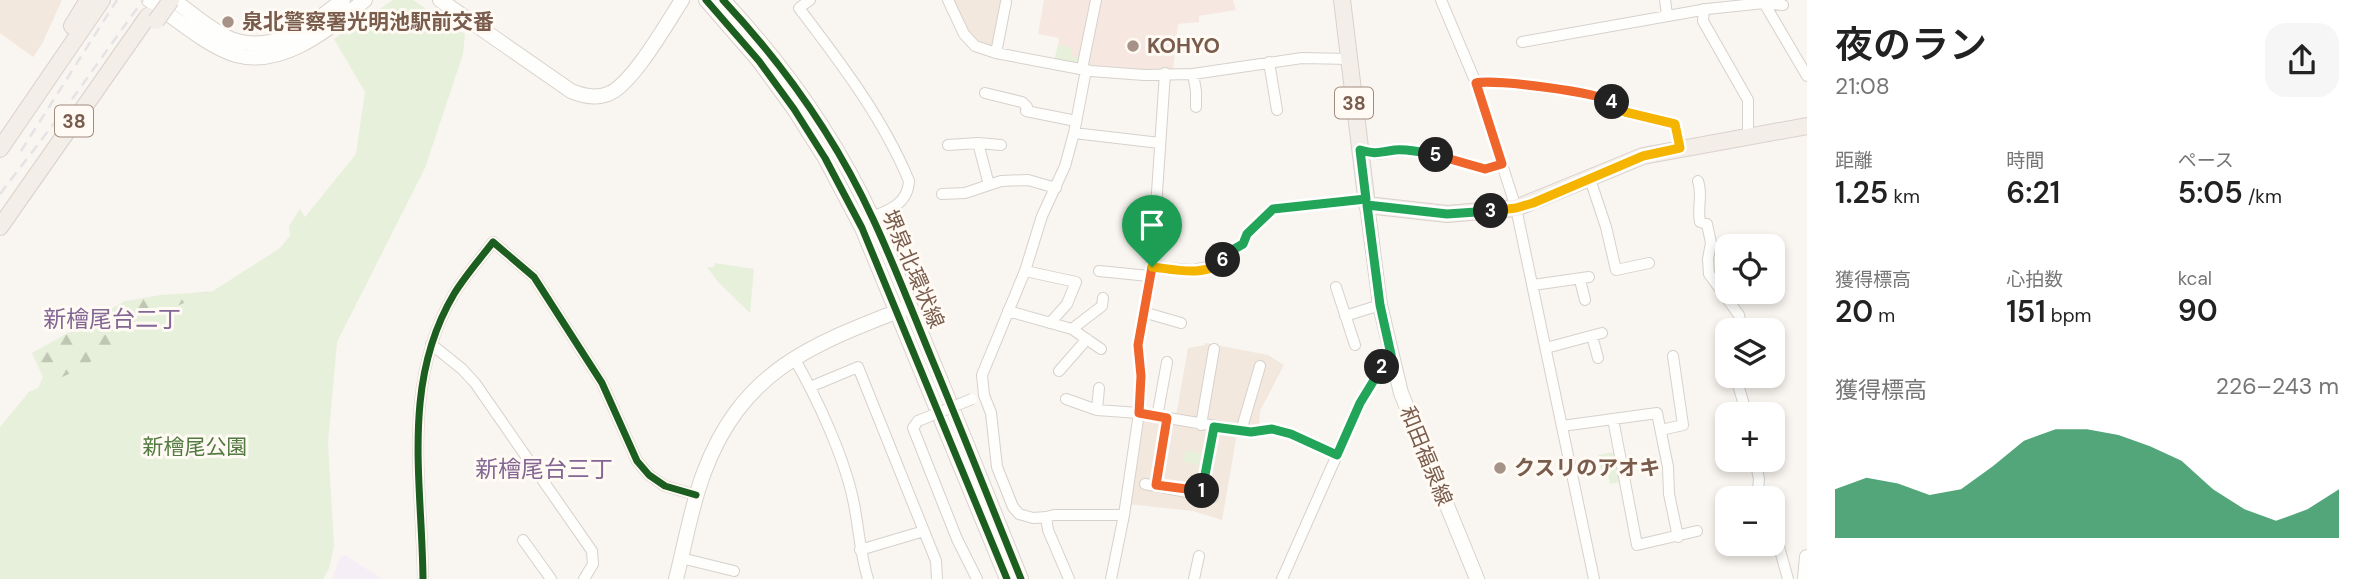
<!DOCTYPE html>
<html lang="ja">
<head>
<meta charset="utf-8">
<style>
  body { margin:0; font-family:"DM Sans","Noto Sans JP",sans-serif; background:#f6f6f6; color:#222; height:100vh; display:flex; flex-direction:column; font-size:26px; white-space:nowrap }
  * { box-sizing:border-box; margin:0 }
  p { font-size:23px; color:#767676 }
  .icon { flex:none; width:38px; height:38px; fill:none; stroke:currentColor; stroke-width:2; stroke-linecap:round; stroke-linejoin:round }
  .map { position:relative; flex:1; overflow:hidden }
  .panel { display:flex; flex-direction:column; background:#fff; width:560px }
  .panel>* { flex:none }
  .tools { position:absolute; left:1715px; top:234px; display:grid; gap:14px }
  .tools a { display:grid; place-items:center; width:70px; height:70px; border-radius:14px; background:#fff; box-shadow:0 4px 10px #0003; font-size:35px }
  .pin { position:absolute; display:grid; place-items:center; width:60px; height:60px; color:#fff; margin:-72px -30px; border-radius:50% 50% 50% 0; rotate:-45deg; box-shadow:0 0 7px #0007 }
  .pin .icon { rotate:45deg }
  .km { position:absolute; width:35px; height:35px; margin:-18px; border-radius:50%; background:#222; color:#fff; font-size:19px; line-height:35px; text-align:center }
  .round { display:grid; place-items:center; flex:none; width:74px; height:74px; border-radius:21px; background:#f6f6f6 }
  .head { display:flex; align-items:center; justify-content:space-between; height:119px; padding:0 28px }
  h1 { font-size:38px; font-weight:600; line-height:52px }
  .figures { display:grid; grid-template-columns:repeat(3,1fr); gap:10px; height:119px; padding:7px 28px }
  .figures div { display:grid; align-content:center }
  .figures b { font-size:30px; font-weight:600 }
  .figures small { font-size:19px; font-weight:400 }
  .figures p { font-size:19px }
  .chart { height:196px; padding:14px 28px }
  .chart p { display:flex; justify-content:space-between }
  .chart svg { width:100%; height:126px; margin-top:7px; fill:#0b8043; opacity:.7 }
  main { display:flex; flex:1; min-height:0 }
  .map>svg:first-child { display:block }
</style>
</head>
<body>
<main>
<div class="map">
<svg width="1807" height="579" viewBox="0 0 1807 579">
  <defs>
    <pattern id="forest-firs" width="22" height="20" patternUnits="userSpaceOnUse" patternTransform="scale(1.75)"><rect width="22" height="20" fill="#e7f0db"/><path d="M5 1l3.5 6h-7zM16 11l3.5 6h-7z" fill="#c0c6b4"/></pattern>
  </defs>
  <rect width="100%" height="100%" fill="#f9f5f0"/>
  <path fill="#f2e8de" d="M0,0H62L42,44L33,57L0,33Z
    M952,0H1010L1001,50L982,44L971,36Z
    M1205,343L1268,355L1284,365L1260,411L1259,426L1252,429L1176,416L1188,348L1205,345Z
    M1144,419L1237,434L1222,520L1193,511L1128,504L1141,422Z"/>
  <path fill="#f6e8e1" d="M1044,0H1092L1079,61L1070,56L1072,48L1058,45L1059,38L1038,34Z
    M1099,0H1233L1236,10L1199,16V22L1178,24L1173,70L1147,71L1089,67L1086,63Z"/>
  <path fill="#f6eef6" d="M345,555L382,579H332L340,558Z"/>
  <path fill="url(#forest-firs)" d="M300,209L310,226L307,246L29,409L43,377L32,353L125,301L161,295L224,291L291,245L289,226Z"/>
  <path fill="#e7f0db" d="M393,0H413L465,34L463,54L425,168L337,342L328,443L334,546L329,569L323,579H0V427L29,392L82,368L150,317L213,291L280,248L356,154L365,92L334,39Z
    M1058,45L1072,48L1071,56L1077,58L1079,63L1075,65L1054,61Z
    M715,263L754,269L750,313L718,282L707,267H714Z
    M1185,451L1205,454L1203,466L1184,462Z
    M1614,452L1619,482L1610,484L1608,475H1602L1598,455Z"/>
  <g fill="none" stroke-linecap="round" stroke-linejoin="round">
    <g stroke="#d7d1cb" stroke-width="12">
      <path id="street" d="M810,0L799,8C840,62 883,118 909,181C908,203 890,210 872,217
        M948,0L964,34L975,46L996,53L1091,71L1144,75L1193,74L1302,58L1349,59
        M1441,0L1476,83L1516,208L1594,579
        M1665,0L1667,15
        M1764,3L1807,76
        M1704,9L1703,21L1748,100V137
        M1522,42L1707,9L1764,3L1783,5
        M996,53L1006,2
        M1269,62L1277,110
        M1082,69L1096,0
        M1193,74L1196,91V107
        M1476,83L1492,82L1584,93L1606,98L1625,112L1675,124L1680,148
        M985,93L1022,102L1027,107L1026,111L1076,121
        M1074,133L1160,143
        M978,143L989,185
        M948,145L978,143L1001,145
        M1360,150L1377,154L1393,151H1417L1485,169L1502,165
        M1590,179L1606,227L1616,270L1649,263
        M1698,181C1703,196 1697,206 1700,222L1707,224L1711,243L1708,259L1709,274L1739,315L1742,331
        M942,194L965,193L1001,181L1028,180L1056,188
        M1152,267L1193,270L1219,264L1229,252L1243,244L1247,234L1273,209L1366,199
        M1025,271L1076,282L1067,304L1050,323
        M1099,271L1149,276
        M1580,280L1585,300
        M1533,285L1589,277
        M1336,287L1355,345
        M1008,311L1072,329L1101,349
        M1143,312L1181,323
        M1345,316L1380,305
        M1072,329L1102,306L1103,298
        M1592,336L1598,358
        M431,344L462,369L475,383L592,551L593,564L584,579
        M1546,348L1602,333
        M794,358C817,398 845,458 854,504C859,529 860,554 868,579
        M1059,371L1087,339
        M1740,376L1739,388L1747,415
        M810,387L858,367L936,561L937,579
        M1066,399L1097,410L1139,413L1251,432L1272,429L1291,434L1337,455
        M1097,410L1099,388
        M1157,417L1167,362
        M1613,419L1637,545L1697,531
        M918,421L913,428L957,539L977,579
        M1201,425L1214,349
        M1562,426L1657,413L1668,467L1669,494L1678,537
        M1661,430L1683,425L1673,356
        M1241,431L1260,366
        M1755,460L1759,479L1757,499
        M1145,484L1213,497
        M1155,485L1167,418
        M1202,493L1215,427
        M1046,517L1054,515H1124
        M1773,533L1776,536L1788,579
        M523,540L551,579
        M860,550L924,531
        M681,558L734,571
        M423,579C422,481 401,383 454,294C465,276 480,259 493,242L534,277L602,383L637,461L649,475L665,486L696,495
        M1069,579L1048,530L1046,517L1033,518L1019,514L1013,507L997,467L991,413L984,395L982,375L1025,271L1042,216L1065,166L1074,133L1086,70
        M1111,579L1124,515L1139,413L1141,376L1138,345L1152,267L1165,73
        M1194,579L1199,556
        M1282,579L1360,403L1379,371L1392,359"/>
    </g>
    <g stroke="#d9d2cb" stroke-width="16">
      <path id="secondary" d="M149,0C172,16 210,48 236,55C284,68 329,28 365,0
        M173,0C191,12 211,31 231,39C274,55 310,25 343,0
        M440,0L571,91C583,96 595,99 608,94C632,85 667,23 682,0
        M706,0L759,61L794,109L825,158L862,228L1007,579
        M723,0C783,64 836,139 873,219C894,264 912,311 931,357C962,431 991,505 1021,579
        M1367,205L1380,305L1401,393L1477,579
        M676,579C685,544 691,508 703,475C741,371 810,345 906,308
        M1805,579L1807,557"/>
    </g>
    <g stroke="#dad1cc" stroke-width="18">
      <path id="primary" d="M1342,0L1367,205L1447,214L1516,208L1643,156L1807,126
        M72,26L88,0
        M0,149L102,0
        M0,227L148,16"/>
    </g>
    <use href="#street" stroke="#fefefd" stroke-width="10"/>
    <use href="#secondary" stroke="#fefefd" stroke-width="14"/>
    <use href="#primary" stroke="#f3eee8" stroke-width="16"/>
    <path stroke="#e6e3e7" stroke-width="2.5" stroke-dasharray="10 7" stroke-linecap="butt" d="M21,151L117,0
      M0,194L65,109L143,0"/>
    <g stroke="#d7d1cb" stroke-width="12" stroke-linecap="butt">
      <path id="street-bridge" d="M918,421L972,399"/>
    </g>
    <g stroke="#dad1cc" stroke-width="18" stroke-linecap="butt">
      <path id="primary-bridge" d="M156,21L171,0"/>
    </g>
    <use href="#street-bridge" stroke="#fefefd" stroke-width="10"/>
    <use href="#primary-bridge" stroke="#f3eee8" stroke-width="16"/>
    <g stroke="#fffaf3" stroke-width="11">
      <path id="cycleway" d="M706,0L759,61L794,109L825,158L862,228L1007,579
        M723,0C783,64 836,139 873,219C894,264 912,311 931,357C962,431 991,505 1021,579
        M423,579C422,481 401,383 454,294C465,276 480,259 493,242L534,277L602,383L637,461L649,475L665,486L696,495"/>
    </g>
    <use href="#cycleway" stroke="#1b5e20" stroke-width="7"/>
  </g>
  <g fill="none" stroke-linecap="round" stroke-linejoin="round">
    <g stroke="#fff" stroke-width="14">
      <path id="split-1" d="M1152,267L1138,345L1141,376L1139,413L1167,418L1156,485L1202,491"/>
    </g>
    <g stroke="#fff" stroke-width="14">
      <path id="split-2" d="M1202,491L1214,427L1251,432L1272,429L1291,434L1337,455L1360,403L1382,367"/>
    </g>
    <g stroke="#fff" stroke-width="14">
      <path id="split-3" d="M1382,367L1392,359L1380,305L1367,205L1447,214L1491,211"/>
    </g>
    <g stroke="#fff" stroke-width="14">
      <path id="split-4" d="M1491,211L1516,208L1533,203L1643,156L1680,148L1675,124L1625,112L1612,102"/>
    </g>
    <g stroke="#fff" stroke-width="14">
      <path id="split-5" d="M1436,155L1485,169L1502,164L1476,83C1494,79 1598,92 1612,102"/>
    </g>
    <g stroke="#fff" stroke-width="14">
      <path id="split-6" d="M1223,260L1229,252L1243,244L1247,234L1273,209L1366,199L1360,150C1378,155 1378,152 1395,150C1409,149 1422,152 1436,155"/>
    </g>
    <g stroke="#fff" stroke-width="14">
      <path id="split-7" d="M1152,267C1172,269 1208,278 1223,260"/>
    </g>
    <use href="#split-1" stroke="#f0652b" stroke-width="9"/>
    <use href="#split-2" stroke="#22a559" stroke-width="9"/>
    <use href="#split-3" stroke="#22a559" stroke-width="9"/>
    <use href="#split-4" stroke="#f5b400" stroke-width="9"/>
    <use href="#split-5" stroke="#f0652b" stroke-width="9"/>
    <use href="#split-6" stroke="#22a559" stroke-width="9"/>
    <use href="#split-7" stroke="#f5b400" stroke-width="9"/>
  </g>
  <g fill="#a69286" stroke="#fffaf3" stroke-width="2.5">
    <circle cx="228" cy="22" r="7"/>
    <circle cx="1133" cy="46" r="7"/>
    <circle cx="1500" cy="468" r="7"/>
  </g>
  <g text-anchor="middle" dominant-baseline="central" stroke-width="6" stroke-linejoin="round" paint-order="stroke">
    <g fill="#fffaf3" stroke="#a28b7f" stroke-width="2">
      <rect x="1335" y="87.5" width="38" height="31" rx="5"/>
      <rect x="55" y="105.5" width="38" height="31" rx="5"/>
    </g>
    <g font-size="19" font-weight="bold" fill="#7a5c4d">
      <text x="1354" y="103">38</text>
      <text x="74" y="121">38</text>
    </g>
    <g font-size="21" font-weight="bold" fill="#7a5c4d" stroke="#fffaf3" text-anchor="start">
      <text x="242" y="22">泉北警察署光明池駅前交番</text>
      <text x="1147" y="46">KOHYO</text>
      <text x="1514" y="468">クスリのアオキ</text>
    </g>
    <g font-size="21" fill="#7a5c4d" stroke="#fffaf3">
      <text transform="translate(913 269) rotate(67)">堺泉北環状線</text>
      <text transform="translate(1426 456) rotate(68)">和田福泉線</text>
    </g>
    <g font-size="21" fill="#537a41" stroke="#fffaf3">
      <text x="195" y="447">新檜尾公園</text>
    </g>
    <g font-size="23" fill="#846695" stroke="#fffaf3">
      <text x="112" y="319">新檜尾台二丁</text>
      <text x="544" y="469">新檜尾台三丁</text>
    </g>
  </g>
</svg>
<div class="tools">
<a><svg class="icon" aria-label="locate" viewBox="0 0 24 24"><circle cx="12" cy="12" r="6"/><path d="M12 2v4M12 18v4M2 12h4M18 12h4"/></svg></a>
<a><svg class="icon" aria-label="layers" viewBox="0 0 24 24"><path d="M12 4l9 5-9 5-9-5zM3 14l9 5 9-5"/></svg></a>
<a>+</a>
<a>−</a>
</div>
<div class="pin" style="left:1152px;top:267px;background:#1e9e55"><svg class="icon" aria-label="arrive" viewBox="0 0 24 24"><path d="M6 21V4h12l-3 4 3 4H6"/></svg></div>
<b class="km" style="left:1202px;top:491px">1</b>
<b class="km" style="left:1382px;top:367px">2</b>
<b class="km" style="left:1491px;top:211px">3</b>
<b class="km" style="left:1612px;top:102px">4</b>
<b class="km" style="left:1436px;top:155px">5</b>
<b class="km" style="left:1223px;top:260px">6</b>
</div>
<section class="panel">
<div class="head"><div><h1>夜のラン</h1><p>21:08</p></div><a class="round"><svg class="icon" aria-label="share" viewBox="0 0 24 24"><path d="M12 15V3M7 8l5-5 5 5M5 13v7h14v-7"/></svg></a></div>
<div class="figures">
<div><p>距離</p><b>1.25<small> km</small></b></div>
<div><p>時間</p><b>6:21</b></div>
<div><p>ペース</p><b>5:05<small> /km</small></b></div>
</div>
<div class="figures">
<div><p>獲得標高</p><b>20<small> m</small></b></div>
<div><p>心拍数</p><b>151<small> bpm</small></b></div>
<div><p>kcal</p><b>90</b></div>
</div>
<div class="chart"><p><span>獲得標高</span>226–243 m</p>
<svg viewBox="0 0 160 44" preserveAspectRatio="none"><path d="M0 44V27L10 23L20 25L30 29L40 27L50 19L60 10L70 6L80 6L90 8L100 12L110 17L120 27L130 34L140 38L150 34L160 27V44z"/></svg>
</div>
</section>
</main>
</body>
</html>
